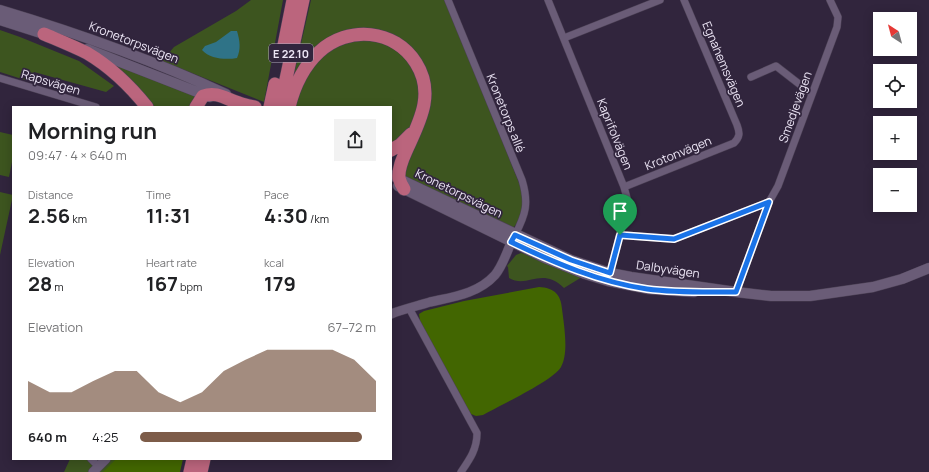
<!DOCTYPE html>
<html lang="en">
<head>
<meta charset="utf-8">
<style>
  body { margin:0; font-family:Manrope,sans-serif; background:#f2f2f2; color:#202124; height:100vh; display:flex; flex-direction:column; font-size:15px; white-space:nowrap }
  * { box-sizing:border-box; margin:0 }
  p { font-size:13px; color:#757577 }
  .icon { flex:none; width:22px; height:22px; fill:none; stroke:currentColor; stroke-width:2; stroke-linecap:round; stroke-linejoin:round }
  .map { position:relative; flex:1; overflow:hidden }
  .details { position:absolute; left:12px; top:106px; width:380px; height:354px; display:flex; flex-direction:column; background:#fff; border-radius:0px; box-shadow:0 2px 10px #0003 }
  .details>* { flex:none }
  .needle { width:26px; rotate:324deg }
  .fabs { position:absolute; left:873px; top:12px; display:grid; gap:8px }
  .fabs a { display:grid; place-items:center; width:44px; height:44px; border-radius:0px; background:#fff; box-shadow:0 2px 10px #0003; font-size:20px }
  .pin { position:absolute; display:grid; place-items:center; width:34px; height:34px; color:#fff; margin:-41px -17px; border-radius:50% 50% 50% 0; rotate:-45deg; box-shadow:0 0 4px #0007 }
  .pin .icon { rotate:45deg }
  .round { display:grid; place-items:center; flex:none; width:42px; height:42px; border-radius:0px; background:#f2f2f2 }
  .head { display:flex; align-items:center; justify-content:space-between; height:68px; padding:0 16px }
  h1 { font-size:22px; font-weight:700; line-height:30px }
  .metrics { display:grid; grid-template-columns:repeat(3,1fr); gap:6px; height:68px; padding:4px 16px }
  .metrics div { display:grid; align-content:center }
  .metrics b { font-size:20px; font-weight:700 }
  .metrics small { font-size:11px; font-weight:400 }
  .metrics p { font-size:11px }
  .chart { height:112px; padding:8px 16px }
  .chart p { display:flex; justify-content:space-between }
  .chart svg { width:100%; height:72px; margin-top:4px; fill:#7d5c49; opacity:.7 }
  ul { padding:0 16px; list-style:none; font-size:13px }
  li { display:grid; grid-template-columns:64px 48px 1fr; align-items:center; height:30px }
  li i { height:10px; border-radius:5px; background:#7d5c49 }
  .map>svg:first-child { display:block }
</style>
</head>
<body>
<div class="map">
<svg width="929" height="472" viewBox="0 0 929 472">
  <rect width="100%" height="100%" fill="#31253d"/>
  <path fill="#3d551f" d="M251,0H283L264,102L162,61L174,47L236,11Z
    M311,0H446L521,188C524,201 523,218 513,228L403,175L427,110L405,44L340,34L289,96Z
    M0,30L20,37L79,61L114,86L106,92L34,72L28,81L0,72Z
    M381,40L411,62L422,90L411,128L391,146V107H294L311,66L342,41Z
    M101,58L197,96L191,107H155L151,102Z
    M0,132L13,135V157L9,177L0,175Z
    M0,192L13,195L0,255Z
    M521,253L526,254L582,277L564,288C541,266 528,289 509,278L508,267L507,266L516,255Z
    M70,459H181L178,472H64Z"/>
  <path fill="#426601" d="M539,287C554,288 561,294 562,309C564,325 569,353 561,367C554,380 499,406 483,415L476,416L471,414L464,403L420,321L419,314L424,311L464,301Z
    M116,459H183L180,472H103Z"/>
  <path fill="#2f7387" d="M231,31H237C240,41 241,49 237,58C226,60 210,59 202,50L205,46L216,42Z"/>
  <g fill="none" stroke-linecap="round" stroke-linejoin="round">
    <g stroke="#4c4155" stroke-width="8">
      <path id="minor" d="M448,0L522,180C529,203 526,214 515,235
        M548,0L624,187L627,198L626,210L609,277
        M564,38L660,0
        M751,77L776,66L812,94
        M0,78L96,107
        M624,187L734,143C740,137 740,133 737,125L684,0
        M620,235L674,239L769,202L778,186L837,27L838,17L830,0
        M736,292L769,202
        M409,308L477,433C477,449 470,459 461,472
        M91,459L98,466"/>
    </g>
    <g stroke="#4c4155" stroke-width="10">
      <path id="tertiary" d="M391,314C404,309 417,306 430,302C452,297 478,294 495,275C504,264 508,248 514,236
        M93,472L106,459"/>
    </g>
    <g stroke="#4c4155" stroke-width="11">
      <path id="secondary" d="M0,10C77,33 153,60 226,94
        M0,20L50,36
        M87,49L210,97
        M391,175L571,260L610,273L631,277L736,292L771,296H810L873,287L902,279L929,268
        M398,186L545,258L585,274L608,281L649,289L694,292"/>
    </g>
    <g stroke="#4c4155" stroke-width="14">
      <path id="motorway" d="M44,34C58,40 73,46 87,53C109,66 131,87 147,107
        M282,55L293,0
        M196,107L203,96C217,91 226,99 239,103C244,105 250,106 255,107
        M270,107L275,84
        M280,107L303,0
        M289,107C294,87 304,66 319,52C348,25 395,29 416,63C435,93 420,121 407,149C403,158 398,168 399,178C400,182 402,186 404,189
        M391,150L400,145L411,134
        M190,472L193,459
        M201,472L204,459"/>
    </g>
    <use href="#minor" stroke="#6a5c77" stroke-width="7"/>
    <use href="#tertiary" stroke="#6a5c77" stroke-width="9"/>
    <use href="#secondary" stroke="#6a5c77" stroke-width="10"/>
    <use href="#motorway" stroke="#bb657d" stroke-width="13"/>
  </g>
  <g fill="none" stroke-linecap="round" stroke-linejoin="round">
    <g stroke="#fff" stroke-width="8">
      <path id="route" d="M769,202L736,292C707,292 676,293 647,289C599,282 555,263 511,242L515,235L571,260L610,273L620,235L674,239Z"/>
    </g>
    <use href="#route" stroke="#1a73e8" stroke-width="5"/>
  </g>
  <g text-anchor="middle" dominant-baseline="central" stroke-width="3.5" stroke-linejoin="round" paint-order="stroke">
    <rect fill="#31253d" stroke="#b4abbe" stroke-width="1" x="269" y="44" width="44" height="18" rx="3"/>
    <g font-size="11" font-weight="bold" fill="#ece5f5">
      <text x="291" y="53">E 22.10</text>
    </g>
    <g font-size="12" fill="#ece5f5" stroke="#31253d">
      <text transform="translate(134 42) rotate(21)">Kronetorpsvägen</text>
      <text transform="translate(724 64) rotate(67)">Egnahemsvägen</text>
      <text transform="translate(51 82) rotate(17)">Rapsvägen</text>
      <text transform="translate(795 107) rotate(-70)">Smedjevägen</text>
      <text transform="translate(506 113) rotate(68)">Kronetorps allé</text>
      <text transform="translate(615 134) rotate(68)">Kaprifolvägen</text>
      <text transform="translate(678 153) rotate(-22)">Krotonvägen</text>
      <text transform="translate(459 193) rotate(26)">Kronetorpsvägen</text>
      <text transform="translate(668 269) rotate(8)">Dalbyvägen</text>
    </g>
  </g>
</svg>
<div class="fabs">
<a><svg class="needle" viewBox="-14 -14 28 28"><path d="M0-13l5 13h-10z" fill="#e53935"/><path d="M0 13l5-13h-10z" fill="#757577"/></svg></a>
<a><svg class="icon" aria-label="locate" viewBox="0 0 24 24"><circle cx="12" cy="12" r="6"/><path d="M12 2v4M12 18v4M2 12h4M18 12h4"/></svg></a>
<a>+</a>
<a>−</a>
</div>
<div class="pin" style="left:620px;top:235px;background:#1e9e55"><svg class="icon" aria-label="arrive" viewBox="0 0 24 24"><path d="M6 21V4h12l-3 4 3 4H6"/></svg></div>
<section class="details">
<div class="head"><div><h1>Morning run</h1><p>09:47 · 4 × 640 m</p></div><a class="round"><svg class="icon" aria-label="share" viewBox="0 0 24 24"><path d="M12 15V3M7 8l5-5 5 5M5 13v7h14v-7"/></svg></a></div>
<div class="metrics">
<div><p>Distance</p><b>2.56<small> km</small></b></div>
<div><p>Time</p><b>11:31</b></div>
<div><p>Pace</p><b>4:30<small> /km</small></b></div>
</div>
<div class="metrics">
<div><p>Elevation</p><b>28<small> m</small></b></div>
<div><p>Heart rate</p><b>167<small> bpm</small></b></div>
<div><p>kcal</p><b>179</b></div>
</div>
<div class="chart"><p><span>Elevation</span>67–72 m</p>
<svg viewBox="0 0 160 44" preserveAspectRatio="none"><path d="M0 44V25L10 32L20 32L30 25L40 19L50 19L60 32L70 38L80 32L90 19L100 12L110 6L120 6L130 6L140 6L150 12L160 25V44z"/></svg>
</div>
<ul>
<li><b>640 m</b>4:25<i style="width:94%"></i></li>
</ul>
</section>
</div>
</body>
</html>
